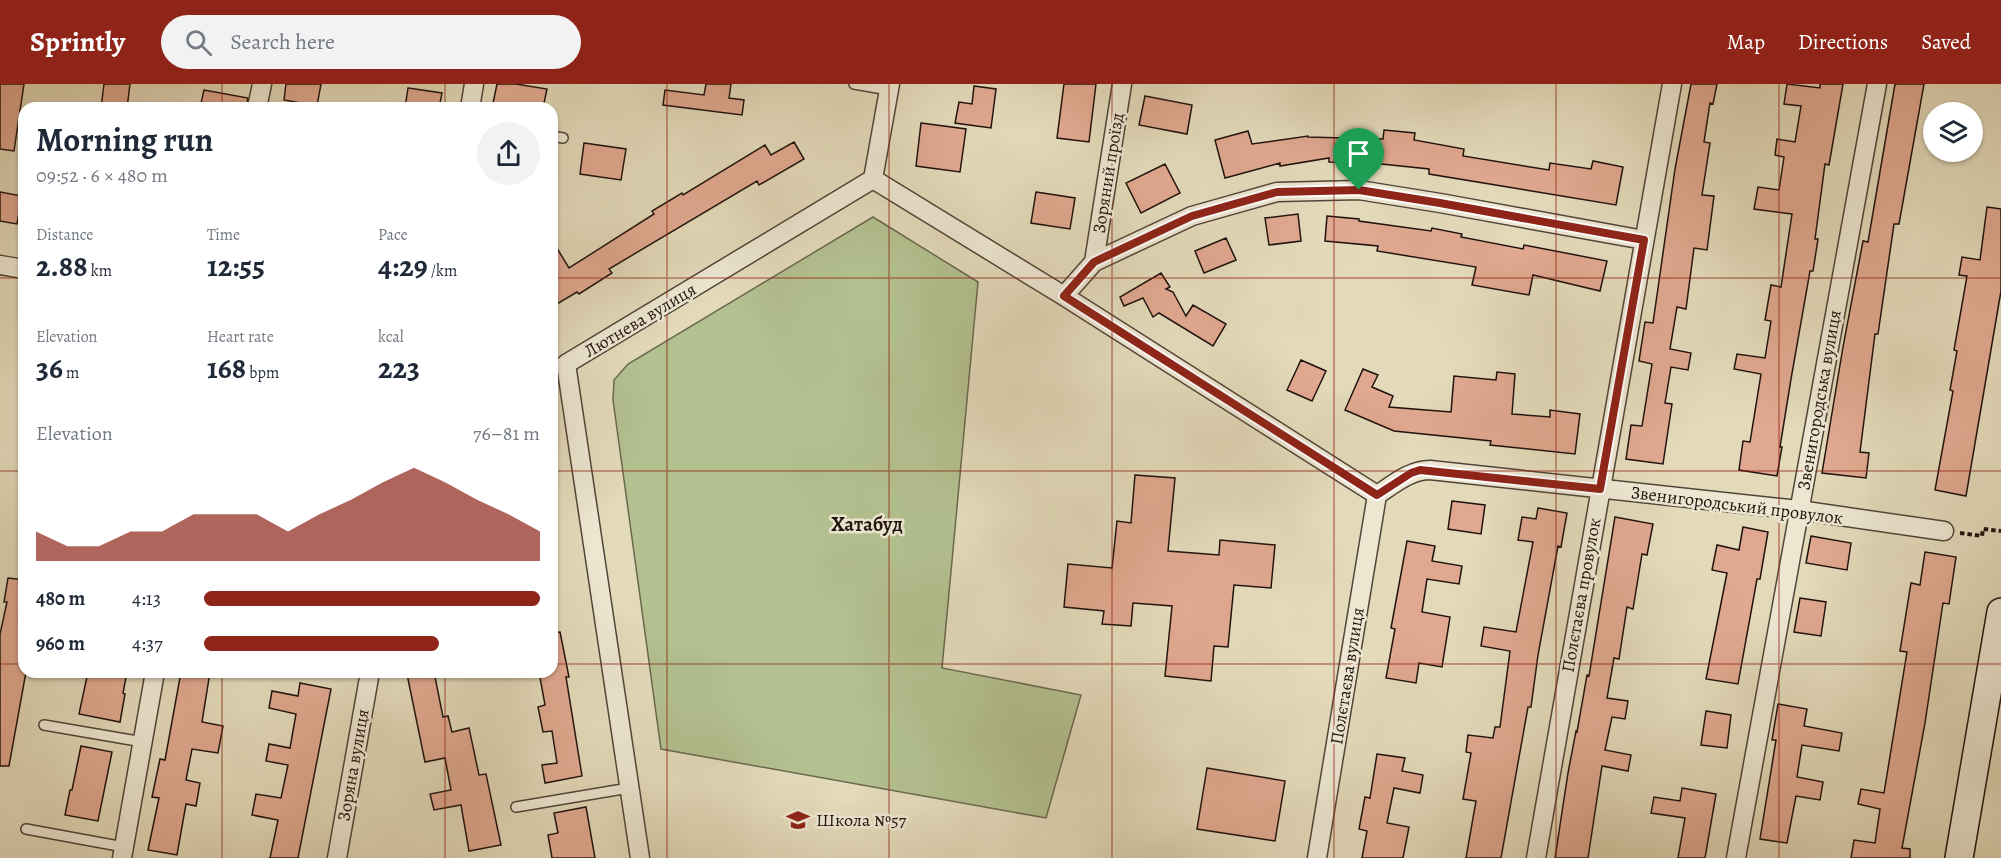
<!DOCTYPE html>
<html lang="en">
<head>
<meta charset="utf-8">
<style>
  body { margin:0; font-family:Alegreya,serif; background:#f2f2f3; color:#1f2937; height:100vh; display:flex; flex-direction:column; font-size:22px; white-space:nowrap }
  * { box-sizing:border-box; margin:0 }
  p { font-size:20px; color:#747a83 }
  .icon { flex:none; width:33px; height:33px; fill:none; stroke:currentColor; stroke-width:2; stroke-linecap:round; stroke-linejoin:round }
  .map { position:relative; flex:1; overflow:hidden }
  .panel { position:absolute; left:18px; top:18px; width:540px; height:576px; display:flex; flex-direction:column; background:#fff; border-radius:18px; box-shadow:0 2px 4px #0004 }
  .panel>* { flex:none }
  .controls { position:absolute; left:1923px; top:18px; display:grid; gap:12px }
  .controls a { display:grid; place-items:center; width:60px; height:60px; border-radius:50%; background:#fff; box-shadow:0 2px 4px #0004; font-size:30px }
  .pin { position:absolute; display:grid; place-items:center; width:51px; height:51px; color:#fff; margin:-62px -26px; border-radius:50% 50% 50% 0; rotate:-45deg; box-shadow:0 0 6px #0007 }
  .pin .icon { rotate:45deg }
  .round { display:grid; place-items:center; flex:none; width:63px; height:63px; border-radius:32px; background:#f2f2f3 }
  .summary { display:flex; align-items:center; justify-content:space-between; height:102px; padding:0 18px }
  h1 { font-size:33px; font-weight:700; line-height:45px }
  .figures { display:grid; grid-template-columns:repeat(3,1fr); gap:9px; height:102px; padding:6px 18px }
  .figures div { display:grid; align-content:center }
  .figures b { font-size:30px; font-weight:700 }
  .figures small { font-size:16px; font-weight:400 }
  .figures p { font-size:16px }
  .chart { height:168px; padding:12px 18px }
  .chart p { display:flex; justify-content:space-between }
  .chart svg { width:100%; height:108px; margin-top:6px; fill:#8f2418; opacity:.7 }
  ul { padding:0 18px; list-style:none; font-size:20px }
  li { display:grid; grid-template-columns:96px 72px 1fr; align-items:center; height:45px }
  li i { height:15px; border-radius:8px; background:#8f2418 }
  header { display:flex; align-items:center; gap:36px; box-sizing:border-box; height:84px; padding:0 30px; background:#8f2418; color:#fff }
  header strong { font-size:28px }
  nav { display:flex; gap:33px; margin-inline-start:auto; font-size:21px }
  .search { width:420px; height:54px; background:#f2f2f3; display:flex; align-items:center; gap:15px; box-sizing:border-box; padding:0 21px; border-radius:33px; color:#747a83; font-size:22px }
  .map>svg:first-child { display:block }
</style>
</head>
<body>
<header>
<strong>Sprintly</strong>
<div class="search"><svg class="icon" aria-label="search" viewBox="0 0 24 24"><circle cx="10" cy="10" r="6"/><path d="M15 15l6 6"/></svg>Search here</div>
<nav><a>Map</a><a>Directions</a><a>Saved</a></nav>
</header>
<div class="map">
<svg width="2001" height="774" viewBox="0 0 2001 774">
  <rect width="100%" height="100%" fill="#e3daba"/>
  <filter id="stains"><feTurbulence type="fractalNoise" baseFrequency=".00333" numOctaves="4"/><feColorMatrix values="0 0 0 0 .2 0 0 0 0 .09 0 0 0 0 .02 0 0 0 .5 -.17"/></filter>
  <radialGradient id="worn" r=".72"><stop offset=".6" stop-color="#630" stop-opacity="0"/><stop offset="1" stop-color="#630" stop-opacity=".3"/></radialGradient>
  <path fill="#b3c090" stroke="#6a694e" stroke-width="1.5" d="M873,133L978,198L942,584L1081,611L1046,734L661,665L613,316L614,296L628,280Z"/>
  <path fill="#e0a890" stroke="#20120d" stroke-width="1.5" d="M0,0H24L14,67L0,65Z
    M104,0H130L127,24H101Z
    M286,0H321L317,22L284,16Z
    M497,0H516L547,5L543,24L518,20L517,24H492Z
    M706,0H731L729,14L744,16L742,31L663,21L665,6L704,11Z
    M1064,0H1096L1089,58L1057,54Z
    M1691,0H1717L1713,20L1710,19L1704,58L1710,59L1702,111L1714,112L1707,166L1694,164L1686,225L1677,223L1670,265L1691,269L1688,286L1671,283L1665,319L1672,320L1663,380L1626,375L1631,341L1642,342L1652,280L1639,277L1645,238L1653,239L1675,85Z
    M1787,0L1820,4V0H1843L1829,81L1825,80L1815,155H1818L1813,187H1810L1791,295L1780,363H1782L1777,392L1739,386L1743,357L1750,358L1761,290L1734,285L1737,270L1765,274L1771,237L1765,236L1771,201L1781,203L1792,130L1754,125L1758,103L1779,106L1784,73L1775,71L1777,55L1795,58L1801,22L1784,20Z
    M1895,0H1924L1899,140H1894L1878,250H1875L1860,368L1869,369L1866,394L1822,389L1843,263L1863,157L1868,158Z
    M974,2L996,5L991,44L955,39L959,18L972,20Z
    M408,4L442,9L439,24H405Z
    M204,6L248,14L246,24H200Z
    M1145,12L1192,21L1187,50L1139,41Z
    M921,39L966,45L960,88L916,82Z
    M1384,46L1415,49L1414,56L1464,65L1463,72L1549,86L1550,79L1591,85L1593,77L1623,83L1616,121L1429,90V85L1372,79L1329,78V74L1280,82V79L1225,94L1215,56L1248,47L1252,60L1308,52V53L1383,55Z
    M794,58L804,75L759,101L757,97L609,185L612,189L579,210L577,208L552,223V156L569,184L654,130L652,127L682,109L683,111L765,61L771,71Z
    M584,59L626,65L621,96L580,90Z
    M1165,80L1180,109L1141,129L1126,99Z
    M0,108L22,112L17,140L0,137Z
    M1036,108L1075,114L1070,145L1031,139Z
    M1987,123L2001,125V207L1966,412L1935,406L1953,307L1950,306L1957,267L1954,266L1967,192L1959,191L1962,173L1980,176Z
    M1298,130L1301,157L1269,161L1265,134Z
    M1327,132L1359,135V137L1431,147L1432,144L1462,150L1461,153L1523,165L1524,161L1607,177L1600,207L1533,191L1529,211L1472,201L1476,183L1377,167L1378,162L1325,157Z
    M1226,154L1236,176L1204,189L1195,167Z
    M1161,189L1170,203L1166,205L1173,208L1186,232L1193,221L1226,240L1213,262L1159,229L1153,233L1143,214L1124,222L1120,213Z
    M1301,276L1326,287L1312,317L1287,306Z
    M1363,285L1378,291L1372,303L1393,312L1389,323L1451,328L1454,292L1496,296L1497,288L1515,290L1512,330L1550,333V326L1580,330L1575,370L1490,361L1491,357L1394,347L1345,326Z
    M1135,391L1175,394L1168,467L1219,471L1220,456L1275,461L1271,504L1234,501L1228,563L1214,562L1211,597L1165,592L1172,522L1133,519L1131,542L1102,540L1104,527L1064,523L1068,480L1112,484L1117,437L1131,439Z
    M1452,417L1485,421L1481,450L1448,445Z
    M1538,424L1567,429L1561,463L1558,462L1538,571L1531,623H1528L1501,774H1466L1476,717L1463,715L1471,669L1466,668L1468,651L1493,654L1495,643H1500L1510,567L1481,562L1484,543L1516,548L1533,458L1518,456L1522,433L1536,435Z
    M1615,433L1653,440L1647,471L1642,470L1633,525L1627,523L1619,575L1614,574L1607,614L1628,617L1625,635L1612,633L1605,666L1631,671L1628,687L1602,682L1588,774H1555L1568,689L1576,647L1577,648L1587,591L1589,592Z
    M1743,443L1768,448L1760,495H1757L1738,600L1706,595L1727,489L1712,486L1717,461L1739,466Z
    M1811,452L1851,459L1847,486L1806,479Z
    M1407,457L1435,462L1432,477L1462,482L1459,500L1427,495L1422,528L1450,533L1442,583L1419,579L1416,599L1386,594L1395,545L1391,544Z
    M1925,468L1956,473L1949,520L1943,519L1925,639L1902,764L1910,765V774H1851L1854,756L1875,759L1880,725L1858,720L1861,705L1884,709L1907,568L1900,567L1911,499L1920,501Z
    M8,494L24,496V588H26L9,682H0V550L7,518H4Z
    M1800,514L1826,518L1821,552L1794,548Z
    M560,548L569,593H566L582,692L545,699L542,681L557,679L552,647L543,648L538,623L545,621L539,588H552V549Z
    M88,588H127L123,609L125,610L120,638L79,630Z
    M181,588H210L202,638L223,642L218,669L192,665L186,696L200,699L196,722L186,720L177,771L148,766L159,714L152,713L160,675L165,676Z
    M417,588H434L443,633L448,632L452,648L469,644L479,691L486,690L501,761L469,767L461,721L434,726L430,710L451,706L445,674L425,678L407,590Z
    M300,599L331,605L298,774H270L278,736L252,731L256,710L281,714L288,681L266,677L269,660L290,664L296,630L269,624L272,607L298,612Z
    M1778,620L1807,625L1804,642L1842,649L1839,667L1802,661L1797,693L1823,698L1820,716L1796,712L1787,759L1760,755L1776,656H1772Z
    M1706,627L1731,631L1727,664L1701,661Z
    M81,662L112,668L98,737L65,731L70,706H72Z
    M1377,670L1405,674L1402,687L1423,691L1420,709L1394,704L1387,739L1409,743L1403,774H1362L1367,747L1359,745L1365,713L1370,714Z
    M1207,684L1285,697L1275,757L1197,745Z
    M1682,704L1716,710L1705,774H1678L1685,734L1651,729L1654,713L1680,717Z
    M586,723L595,774H552L548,751L558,749L554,729Z"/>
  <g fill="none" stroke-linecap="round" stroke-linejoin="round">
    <g stroke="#514438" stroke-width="12">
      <path id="lane" d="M854,0L889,6
        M552,52L563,54
        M44,641L143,658
        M516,723L629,704
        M26,745L124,763"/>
    </g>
    <g stroke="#514438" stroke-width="21">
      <path id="street" d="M257,24L262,0
        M470,24L474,0
        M873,95L1064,212L1377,411
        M1094,178L1122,0
        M0,181L24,185
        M1064,212L1094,178L1192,132L1277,108L1359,106L1440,119L1644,156
        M566,280L640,774
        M566,280L873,95L890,0
        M1377,411C1394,400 1410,386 1430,386L1799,426L1944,447
        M122,774L155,588
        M337,774L370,588
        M1317,774L1377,411
        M1536,774L1672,0
        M1736,774L1877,0"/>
    </g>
    <g stroke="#20120d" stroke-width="30">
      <path id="secondary" d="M1959,774L2001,528"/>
    </g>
    <path stroke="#20120d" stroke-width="4" stroke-dasharray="4.5 3" stroke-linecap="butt" d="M1960,449L1982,452L1983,445L2001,447"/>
    <use href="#lane" stroke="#ede7d2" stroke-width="9"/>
    <use href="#street" stroke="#ede7d2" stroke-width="18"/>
    <use href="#secondary" stroke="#ede7d2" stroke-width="27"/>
  </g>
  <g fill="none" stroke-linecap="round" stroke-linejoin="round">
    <g stroke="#fff" stroke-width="12">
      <path id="route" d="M1359,106L1440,119L1644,156L1600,405L1420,386L1411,389L1377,411L1064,212L1094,178L1192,132L1277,108Z"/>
    </g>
    <use href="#route" stroke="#8f2418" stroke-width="8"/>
  </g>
  <path fill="none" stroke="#8f2418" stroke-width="1.5" stroke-opacity="0.55" d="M222,0V24M445,0V24M667,0V774M889,0V774M1112,0V774M1334,0V774M1556,0V774M1779,0V774M0,194H24M552,194H2001M0,387H24M552,387H2001M0,580H24M552,580H2001M222,588V774M445,588V774"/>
  <defs>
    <g id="school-bare" transform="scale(1.8)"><path d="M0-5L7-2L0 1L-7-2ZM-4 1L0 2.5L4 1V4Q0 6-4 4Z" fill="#8f2418" stroke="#ede7d2" stroke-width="2.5" paint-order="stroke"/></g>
  </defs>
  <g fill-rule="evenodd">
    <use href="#school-bare" x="798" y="736"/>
  </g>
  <g text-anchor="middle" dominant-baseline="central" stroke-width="5" stroke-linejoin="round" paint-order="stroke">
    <g font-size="18" fill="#20120d" stroke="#ede7d2">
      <text transform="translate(1108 89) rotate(-81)">Зоряний проїзд</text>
      <text transform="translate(640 236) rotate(-31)">Лютнева вулиця</text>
      <text transform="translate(1819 316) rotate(-80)">Звенигородська вулиця</text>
      <text transform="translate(1737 421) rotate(7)">Звенигородський провулок</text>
      <text transform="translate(1581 511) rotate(-80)">Полєтаєва провулок</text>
      <text transform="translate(1347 592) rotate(-81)">Полєтаєва вулиця</text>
      <text transform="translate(353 681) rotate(-80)">Зоряна вулиця</text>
    </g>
    <g font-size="18" fill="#20120d" stroke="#ede7d2" text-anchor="start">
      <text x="816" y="736">Школа №57</text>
    </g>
    <g font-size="20" font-weight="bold" fill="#20120d" stroke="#ede7d2">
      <text x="867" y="440">Хатабуд</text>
    </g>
  </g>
  <rect width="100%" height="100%" filter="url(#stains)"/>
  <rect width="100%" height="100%" fill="url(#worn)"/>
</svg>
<div class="controls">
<a><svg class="icon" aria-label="layers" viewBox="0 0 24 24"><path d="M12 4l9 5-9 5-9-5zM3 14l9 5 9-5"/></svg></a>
</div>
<div class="pin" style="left:1359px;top:106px;background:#1e9e55"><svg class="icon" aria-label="arrive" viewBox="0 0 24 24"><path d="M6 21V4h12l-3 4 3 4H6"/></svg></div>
<section class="panel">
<div class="summary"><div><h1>Morning run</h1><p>09:52 · 6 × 480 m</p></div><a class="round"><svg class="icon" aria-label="share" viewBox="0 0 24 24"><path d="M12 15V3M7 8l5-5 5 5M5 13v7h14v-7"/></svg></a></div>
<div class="figures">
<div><p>Distance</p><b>2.88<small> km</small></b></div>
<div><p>Time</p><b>12:55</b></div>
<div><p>Pace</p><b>4:29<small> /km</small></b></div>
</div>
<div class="figures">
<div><p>Elevation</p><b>36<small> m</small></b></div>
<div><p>Heart rate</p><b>168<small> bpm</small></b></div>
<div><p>kcal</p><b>223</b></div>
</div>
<div class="chart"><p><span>Elevation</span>76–81 m</p>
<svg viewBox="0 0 160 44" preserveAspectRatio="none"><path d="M0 44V32L10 38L20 38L30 32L40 32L50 25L60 25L70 25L80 32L90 25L100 19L110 12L120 6L130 12L140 19L150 25L160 32V44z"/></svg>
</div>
<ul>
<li><b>480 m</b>4:13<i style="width:100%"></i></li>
<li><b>960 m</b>4:37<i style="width:70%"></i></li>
</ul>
</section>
</div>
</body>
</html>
